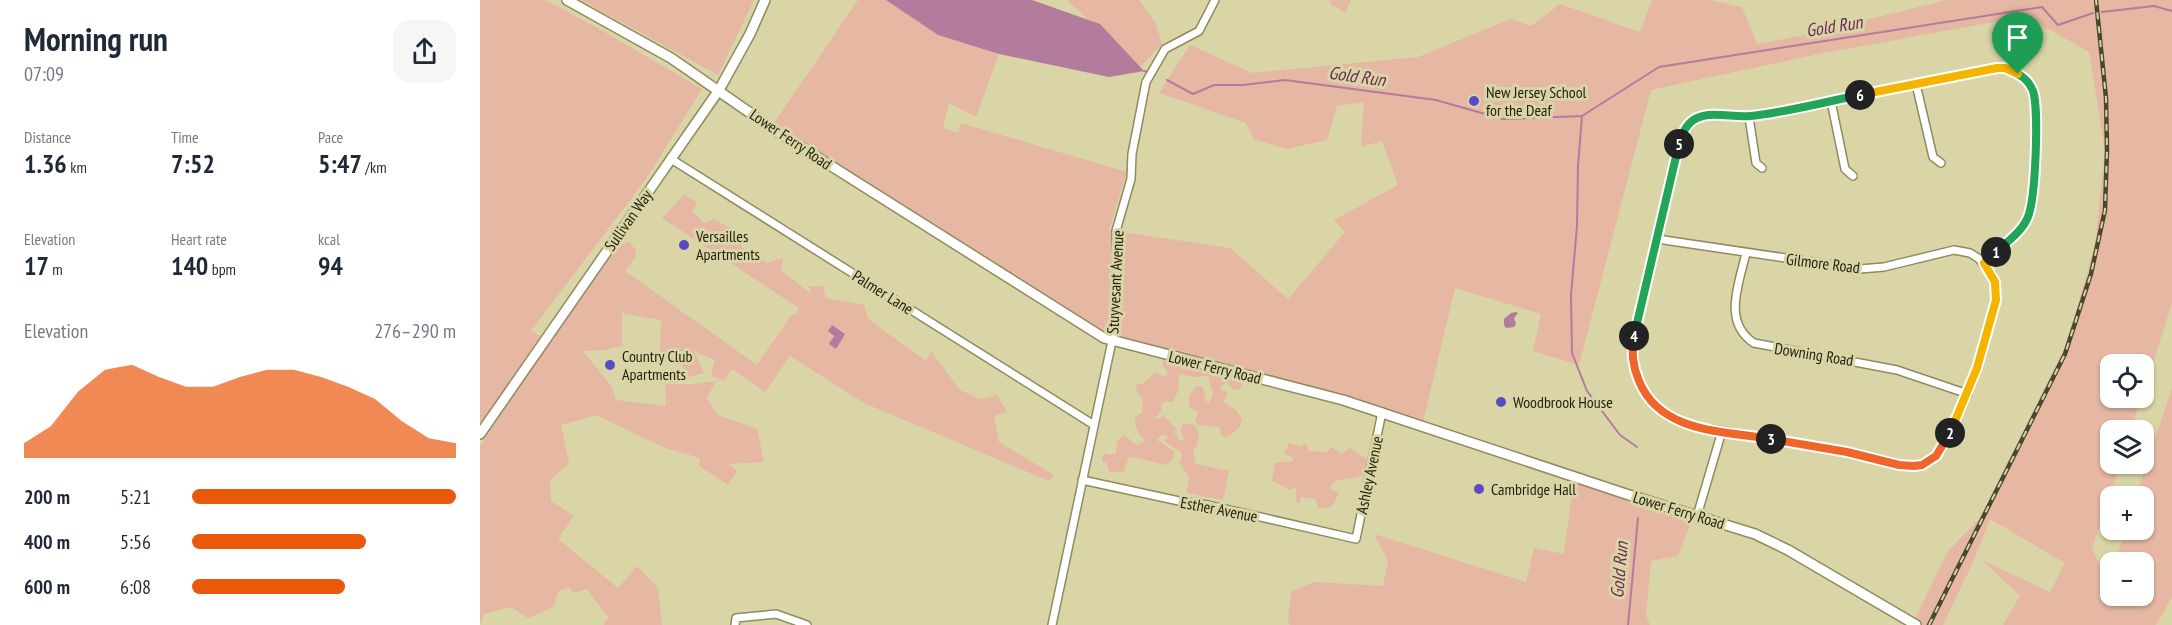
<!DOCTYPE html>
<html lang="en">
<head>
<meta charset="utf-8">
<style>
  body { margin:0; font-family:"PT Sans Narrow",sans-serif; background:#f6f6f7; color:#1f2937; height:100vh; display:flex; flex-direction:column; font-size:22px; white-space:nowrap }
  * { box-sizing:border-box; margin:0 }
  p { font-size:20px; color:#747a83 }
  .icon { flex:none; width:33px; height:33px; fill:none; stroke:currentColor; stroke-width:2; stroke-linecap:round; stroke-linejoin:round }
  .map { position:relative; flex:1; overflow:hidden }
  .sheet { display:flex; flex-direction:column; background:#fff; width:480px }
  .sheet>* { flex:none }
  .controls { position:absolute; left:1620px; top:354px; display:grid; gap:12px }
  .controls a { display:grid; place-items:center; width:54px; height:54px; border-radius:12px; background:#fff; box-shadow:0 2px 4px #0004; font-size:30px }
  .pin { position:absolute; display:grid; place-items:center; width:51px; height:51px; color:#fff; margin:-62px -26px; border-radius:50% 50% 50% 0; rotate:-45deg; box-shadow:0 0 6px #0007 }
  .pin .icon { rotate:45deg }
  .km { position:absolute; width:30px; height:30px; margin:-15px; border-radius:50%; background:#222; color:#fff; font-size:16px; line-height:30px; text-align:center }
  .round { display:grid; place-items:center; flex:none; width:63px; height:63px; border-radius:18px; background:#f6f6f7 }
  .overview { display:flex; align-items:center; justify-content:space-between; height:102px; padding:0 24px }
  h1 { font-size:33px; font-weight:600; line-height:45px }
  .figures { display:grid; grid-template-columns:repeat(3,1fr); gap:9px; height:102px; padding:6px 24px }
  .figures div { display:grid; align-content:center }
  .figures b { font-size:26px; font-weight:600 }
  .figures small { font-size:16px; font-weight:400 }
  .figures p { font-size:16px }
  .chart { height:168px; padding:12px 24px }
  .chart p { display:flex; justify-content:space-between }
  .chart svg { width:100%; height:108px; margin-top:6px; fill:#ea580c; opacity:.7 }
  ul { padding:0 24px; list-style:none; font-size:20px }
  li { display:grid; grid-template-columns:96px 72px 1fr; align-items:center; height:45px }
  li i { height:15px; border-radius:8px; background:#ea580c }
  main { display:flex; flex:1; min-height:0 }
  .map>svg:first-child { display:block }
</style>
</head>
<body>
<main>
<section class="sheet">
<div class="overview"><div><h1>Morning run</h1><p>07:09</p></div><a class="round"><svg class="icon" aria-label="share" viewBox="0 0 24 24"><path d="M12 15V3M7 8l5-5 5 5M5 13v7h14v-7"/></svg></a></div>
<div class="figures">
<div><p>Distance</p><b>1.36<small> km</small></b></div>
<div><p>Time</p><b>7:52</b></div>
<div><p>Pace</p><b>5:47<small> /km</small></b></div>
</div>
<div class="figures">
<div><p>Elevation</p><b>17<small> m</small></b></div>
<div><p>Heart rate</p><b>140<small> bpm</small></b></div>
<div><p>kcal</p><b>94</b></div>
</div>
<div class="chart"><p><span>Elevation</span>276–290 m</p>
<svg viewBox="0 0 160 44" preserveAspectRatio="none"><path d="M0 44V38L10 31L20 17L30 8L40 6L50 11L60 15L70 15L80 11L90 8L100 8L110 11L120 15L130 20L140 29L150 36L160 38V44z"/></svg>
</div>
<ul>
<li><b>200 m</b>5:21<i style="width:100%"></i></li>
<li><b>400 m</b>5:56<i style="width:66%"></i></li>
<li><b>600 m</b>6:08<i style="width:58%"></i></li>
</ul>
</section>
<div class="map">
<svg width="1692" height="625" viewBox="0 0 1692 625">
  <rect width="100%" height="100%" fill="#d9d5a6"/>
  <path fill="#e6b7a3" d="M0,0H65L118,28L222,89L166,179L51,331L69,340L137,246L149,242L155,249L156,256L145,271L277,365L312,314H316L319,308L182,218L204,195L217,202L212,211L224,223L234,219L264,236L261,247L287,263L303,258L301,270L331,294L329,286H343L346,298L384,305L388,319L446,361L451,351L480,390L500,399L517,395L527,412L514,416L519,442L574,475L569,481L384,403L310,356L285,392L252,369L244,381L231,376L235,360L214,351L224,373L206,378L200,356L180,355L181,320L142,313V346L126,350L103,351L132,387L136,400L186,406L185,384H214L236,381L227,398L238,415L277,429L284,462L248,464L257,471L248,485L219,466L220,458L185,448L116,415L81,425L89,463L70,480L71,501L94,516L78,539L138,588L157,566L178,588L182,625H124V622L129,619L107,589L94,593L88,587L79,591L73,607L48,618L31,607L4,614L0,625V446L10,431L0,425Z
    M101,0H274L238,75Z
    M378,0H406L458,35L519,54L496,117L469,103L463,128L478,133L481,123L647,172L629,230L750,248L808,299L865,232L854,220L918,185L902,141L881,147L884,102L857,106L847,140L806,149L774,139L766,123L679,93L710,45L772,73L938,57L1031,19L1051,26L1080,4L1160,32L1172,0H1229L1262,7L1277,44L1330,34L1466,0H1692V303L1664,391V364H1630V398H1661L1651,430H1630V464H1640L1612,549L1628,581L1630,575V596H1664V562H1635L1646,530H1664V496H1656L1692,388V597L1676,625H1523L1540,596L1502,560L1570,592L1585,563L1510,519L1494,560L1463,625H1432L1468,551L1502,516L1587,343L1615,244L1625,150L1609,52L1546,16L1334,55L1171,90L1099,365L1053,351L1061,314L975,288L942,426L628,335L543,288L294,123Z
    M587,0H659L676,24L682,44L660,67Z
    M850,0H871L865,13L856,7H852Z
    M686,355L763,382L760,390H754L747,383L742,385L740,389L747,393L746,398L742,401L756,410L762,420L759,428L746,438L741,434L739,427L718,425L715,419L719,412L709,408V396L716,386L723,387L726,401L729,403L733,394L728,376L713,377L699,374L698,391L693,402L687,401L682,403L681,411L675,418L677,419L683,415L698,430L692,432L697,434L698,439L702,441L704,439L700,430L704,423L715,425L719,433L718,442L715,444L718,446L713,449L716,464L749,471L743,500L706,493L709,478L699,461L702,458V453L684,441L688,438L687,435H682L676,440L681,442L694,452L692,461L686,465L649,456L644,472H629L626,462H622V456L626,453L630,455L636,453L637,442L644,435L657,445L665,441C658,432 655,429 655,417L662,413L663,400L655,388L657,384H662L675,373L686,377L688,372L682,365Z
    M809,443L820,446L826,443L829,451L846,452L852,447L862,454L870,447L877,454L888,459L886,474C876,479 864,478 853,482L850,489L859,493L852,507L838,508L836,499L821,497L820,503L816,502V486L811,490L792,481L795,463L813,461V458L804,453Z
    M1094,478L1214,514L1198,556L1171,561L1166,615L1170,625H810L808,621L811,592L834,582L903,586L908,561L894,534L1046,582L1054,548L1084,554Z"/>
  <path fill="#b37c9c" d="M406,0H552L620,24L664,71L629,77L519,54L458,35Z
    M1036,312L1038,313L1034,318L1036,324L1034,327L1026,328L1024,325V319L1031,313Z
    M352,325L365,334L356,349L349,344L354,336L348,331Z"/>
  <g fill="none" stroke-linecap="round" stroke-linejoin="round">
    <path stroke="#b37c9c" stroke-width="2" d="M1622,12L1674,6L1692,11
      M664,71L675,75
      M687,80L713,94L734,85H763L805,80L956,100L1023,119L1102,116L1179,67L1562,7L1578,25L1613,13
      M1102,116L1098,166L1097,226L1091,295L1092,353L1107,391L1140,435L1157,447
      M1148,625L1158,518"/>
    <g stroke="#8f8b5e" stroke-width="10">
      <path id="street" d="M1436,84L1453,157L1461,163
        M1351,101L1365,169L1373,176
        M1269,117L1276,163L1282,168
        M191,159L614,425
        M1177,239L1380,269L1404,267L1474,250L1490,253L1498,258L1512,274L1516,290V300L1498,368L1474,426L1461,450L1450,461L1442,465L1426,466L1367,452L1211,426L1185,414L1168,397L1161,387L1154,366L1153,342L1198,147L1204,131L1207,125L1216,118L1230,115L1264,117L1282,115L1517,68C1529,69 1542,73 1549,84C1561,101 1557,201 1546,220C1538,237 1518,251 1504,263
        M1266,253C1259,284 1242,322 1274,343L1417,370L1488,394
        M602,480L699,501L728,505L876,539L902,412
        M1217,516L1242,431
        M255,625L256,618L296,614L327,625
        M572,625L632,341L635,331L638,285L636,231L651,179L652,154L666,82L685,49L719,31L735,0"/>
    </g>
    <g stroke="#8f8b5e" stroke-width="12">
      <path id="secondary" d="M87,0L191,58L299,133L624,338L863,400L1146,494L1275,534L1308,550L1436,625
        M0,434L239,90L270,34L285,0"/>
    </g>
    <use href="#street" stroke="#fff" stroke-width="7"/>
    <use href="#secondary" stroke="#fff" stroke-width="9"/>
    <g stroke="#49472e" stroke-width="4.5">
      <path id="rail" d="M1449,625L1585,354L1611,274L1625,210L1627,150L1626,98L1616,0"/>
    </g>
    <use href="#rail" stroke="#d9d5a6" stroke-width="2" stroke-dasharray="7" stroke-linecap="butt"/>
  </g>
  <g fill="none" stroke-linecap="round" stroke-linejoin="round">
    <g stroke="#fff" stroke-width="12">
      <path id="split-1" d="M1516,252C1527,242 1541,232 1547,219C1556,202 1559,108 1553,91C1550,83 1545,78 1538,74"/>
    </g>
    <g stroke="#fff" stroke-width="12">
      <path id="split-2" d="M1470,433L1497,368L1516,300L1515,282L1504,263L1516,252"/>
    </g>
    <g stroke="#fff" stroke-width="12">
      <path id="split-3" d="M1291,439L1367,452L1419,465L1434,466L1442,465L1456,456L1470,433"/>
    </g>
    <g stroke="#fff" stroke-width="12">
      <path id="split-4" d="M1154,336C1151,351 1153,367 1159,381C1180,433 1244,431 1291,439"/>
    </g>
    <g stroke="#fff" stroke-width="12">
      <path id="split-5" d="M1154,336L1199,144"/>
    </g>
    <g stroke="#fff" stroke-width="12">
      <path id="split-6" d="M1199,144C1203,133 1206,123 1217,118C1234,111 1253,118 1271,116C1308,112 1344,102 1380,95"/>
    </g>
    <g stroke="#fff" stroke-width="12">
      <path id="split-7" d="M1380,95L1517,68H1525L1538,74"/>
    </g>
    <use href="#split-1" stroke="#22a559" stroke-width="8"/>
    <use href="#split-2" stroke="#f5b400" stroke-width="8"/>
    <use href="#split-3" stroke="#f0652b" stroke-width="8"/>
    <use href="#split-4" stroke="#f0652b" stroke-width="8"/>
    <use href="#split-5" stroke="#22a559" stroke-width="8"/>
    <use href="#split-6" stroke="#22a559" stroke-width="8"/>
    <use href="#split-7" stroke="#f5b400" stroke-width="8"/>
  </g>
  <g fill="#5b4bc3" stroke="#d9d5a6" stroke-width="2">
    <circle cx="994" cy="101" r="6"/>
    <circle cx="204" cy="245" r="6"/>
    <circle cx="130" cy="365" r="6"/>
    <circle cx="1021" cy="402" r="6"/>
    <circle cx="999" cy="489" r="6"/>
  </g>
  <g text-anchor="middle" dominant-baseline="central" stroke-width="6" stroke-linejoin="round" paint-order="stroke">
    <g font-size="16" fill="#211f0d" stroke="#d9d5a6" text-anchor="start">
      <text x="1006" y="92">New Jersey School<tspan x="1006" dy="18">for the Deaf</tspan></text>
      <text x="216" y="236">Versailles<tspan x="216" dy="18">Apartments</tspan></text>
      <text x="142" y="356">Country Club<tspan x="142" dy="18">Apartments</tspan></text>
      <text x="1033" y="402">Woodbrook House</text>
      <text x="1011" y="489">Cambridge Hall</text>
    </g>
    <g font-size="16" fill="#211f0d" stroke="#d9d5a6">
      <text transform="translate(311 139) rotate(34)">Lower Ferry Road</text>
      <text transform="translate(148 220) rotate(-55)">Sullivan Way</text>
      <text transform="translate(1343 263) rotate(7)">Gilmore Road</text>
      <text transform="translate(635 282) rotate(-87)">Stuyvesant Avenue</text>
      <text transform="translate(403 292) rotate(32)">Palmer Lane</text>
      <text transform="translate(1334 354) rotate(9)">Downing Road</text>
      <text transform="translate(735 367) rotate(14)">Lower Ferry Road</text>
      <text transform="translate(889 475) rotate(-78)">Ashley Avenue</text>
      <text transform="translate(739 509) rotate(11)">Esther Avenue</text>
      <text transform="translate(1199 510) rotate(17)">Lower Ferry Road</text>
    </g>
    <g font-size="18" font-style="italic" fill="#6d2854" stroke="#d9d5a6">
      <text transform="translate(1354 26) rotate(-9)">Gold Run</text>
      <text transform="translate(877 76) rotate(8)">Gold Run</text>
      <text transform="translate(1139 570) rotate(-85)">Gold Run</text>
    </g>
  </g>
</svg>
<div class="controls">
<a><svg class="icon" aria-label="locate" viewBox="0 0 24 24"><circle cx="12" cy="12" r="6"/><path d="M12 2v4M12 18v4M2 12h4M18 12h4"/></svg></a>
<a><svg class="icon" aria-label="layers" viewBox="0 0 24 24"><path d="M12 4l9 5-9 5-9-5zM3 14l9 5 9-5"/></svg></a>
<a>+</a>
<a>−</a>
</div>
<div class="pin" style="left:1538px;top:74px;background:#1e9e55"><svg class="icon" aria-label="arrive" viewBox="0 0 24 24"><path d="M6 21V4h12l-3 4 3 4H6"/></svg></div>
<b class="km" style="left:1516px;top:252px">1</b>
<b class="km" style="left:1470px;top:433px">2</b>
<b class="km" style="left:1291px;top:439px">3</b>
<b class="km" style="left:1154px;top:336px">4</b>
<b class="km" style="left:1199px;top:144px">5</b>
<b class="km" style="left:1380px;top:95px">6</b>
</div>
</main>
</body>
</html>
